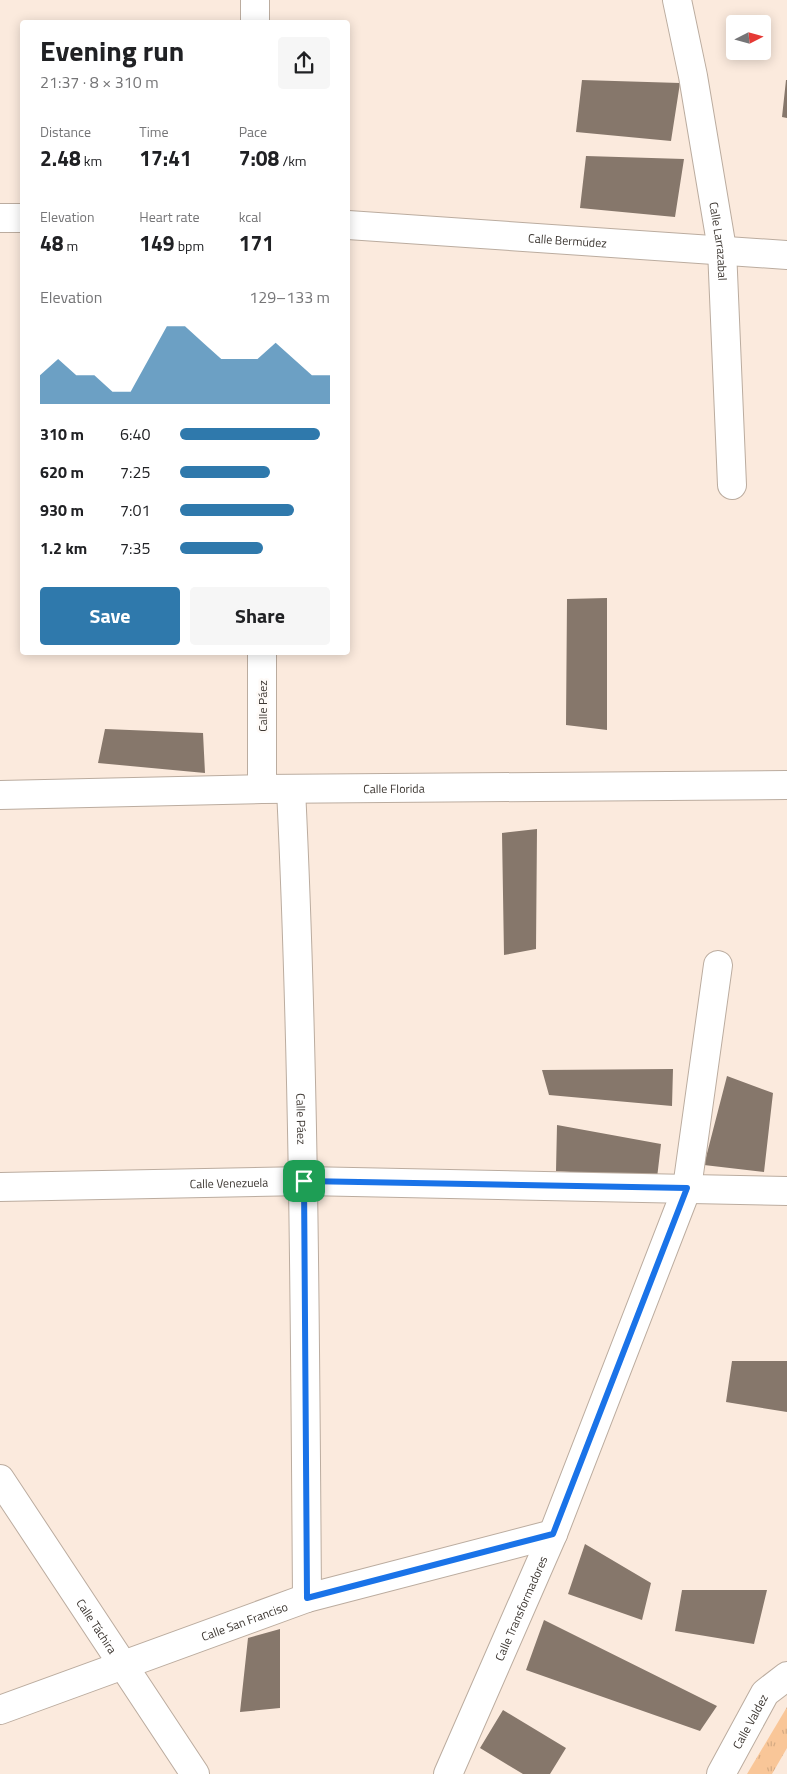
<!DOCTYPE html>
<html lang="en">
<head>
<meta charset="utf-8">
<style>
  body { margin:0; font-family:"Titillium Web",sans-serif; background:#f6f6f6; color:#202124; height:100vh; display:flex; flex-direction:column; font-size:19px; white-space:nowrap }
  * { box-sizing:border-box; margin:0 }
  p { font-size:16px; color:#757577 }
  .icon { flex:none; width:28px; height:28px; fill:none; stroke:currentColor; stroke-width:2; stroke-linecap:round; stroke-linejoin:round }
  .map { position:relative; flex:1; overflow:hidden }
  .panel { position:absolute; left:20px; top:20px; width:330px; height:635px; display:flex; flex-direction:column; background:#fff; border-radius:5px; box-shadow:0 2px 12px #0003 }
  .panel>* { flex:none }
  .needle { width:32px; rotate:84deg }
  .fabs { position:absolute; left:726px; top:15px; display:grid; gap:10px }
  .fabs a { display:grid; place-items:center; width:45px; height:45px; border-radius:5px; background:#fff; box-shadow:0 2px 12px #0003; font-size:25px }
  .pin { position:absolute; display:grid; place-items:center; width:42px; height:42px; color:#fff; margin:-21px; border-radius:10px; box-shadow:0 2px 8px #0006 }
  .round { display:grid; place-items:center; flex:none; width:52px; height:52px; border-radius:5px; background:#f6f6f6 }
  .summary { display:flex; align-items:center; justify-content:space-between; height:85px; padding:0 20px }
  h1 { font-size:28px; font-weight:700; line-height:38px }
  .stats { display:grid; grid-template-columns:repeat(3,1fr); gap:8px; height:85px; padding:5px 20px }
  .stats div { display:grid; align-content:center }
  .stats b { font-size:21px; font-weight:700 }
  .stats small { font-size:14px; font-weight:400 }
  .stats p { font-size:14px }
  .chart { height:140px; padding:10px 20px }
  .chart p { display:flex; justify-content:space-between }
  .chart svg { width:100%; height:90px; margin-top:5px; fill:#2f79ac; opacity:.7 }
  .cta { display:flex; gap:10px; margin-top:auto; padding:10px 20px }
  .cta a { flex:1; height:58px; border-radius:5px; background:#2f79ac; color:#fff; font-size:20px; font-weight:700; line-height:58px; text-align:center }
  .cta a+a { background:#f6f6f6; color:#202124 }
  ul { padding:0 20px; list-style:none; font-size:16px }
  li { display:grid; grid-template-columns:80px 60px 1fr; align-items:center; height:38px }
  li i { height:12px; border-radius:6px; background:#2f79ac }
  .map>svg:first-child { display:block }
</style>
</head>
<body>
<div class="map">
<svg width="787" height="1774" viewBox="0 0 787 1774">
  <defs>
    <pattern id="park-tufts" width="24" height="20" patternUnits="userSpaceOnUse" patternTransform="scale(1.25)"><rect width="24" height="20" fill="#f9c698"/><path d="M3 7l-1-3M5 7V3M7 7l1-3M15 17l-1-3M17 17v-4M19 17l1-3" fill="none" stroke="#d6ab83"/></pattern>
  </defs>
  <rect width="100%" height="100%" fill="#fbeadd"/>
  <path fill="url(#park-tufts)" d="M787,1707V1748L772,1774H747Z"/>
  <path fill="#86776b" d="M582,80L680,83L671,141L576,132Z
    M786,80H787V118L782,117Z
    M586,156L684,159L675,217L580,208Z
    M607,598V730L566,725L567,599Z
    M105,729L203,733L205,773L98,763Z
    M537,829L536,949L504,955L502,833Z
    M673,1069L672,1106L549,1095L542,1070Z
    M727,1076L773,1093L764,1172L704,1165Z
    M557,1125L661,1144L657,1178L556,1171Z
    M732,1361H787V1412L726,1402Z
    M585,1544L651,1583L642,1620L568,1594Z
    M682,1590H767L754,1644L675,1631Z
    M544,1620L717,1706L700,1731L526,1670Z
    M280,1629V1708L240,1712L248,1638Z
    M503,1710L566,1748L550,1774H523L480,1748Z"/>
  <g fill="none" stroke-linecap="round" stroke-linejoin="round">
    <g stroke="#bbac9f" stroke-width="30">
      <g id="minor">
        <path d="M255,0V22"/>
        <path id="s1" d="M677,0L693,76L722,249L732,485"/>
        <path d="M0,218H22"/>
        <path id="s2" d="M348,225L787,255"/>
        <path d="M262,789V652"/>
        <path id="s3" d="M291,789C304,1059 305,1328 307,1598"/>
        <path id="s4" d="M0,795L262,789L787,785"/>
        <path id="s5" d="M0,1479L195,1774"/>
        <path id="s6" d="M0,1710L307,1598L553,1534"/>
        <path id="s7" d="M448,1774L553,1534L687,1188L718,965"/>
        <path id="s8" d="M721,1774L765,1693L787,1676"/>
      </g>
    </g>
    <g stroke="#bbac9f" stroke-width="30">
      <g id="tertiary">
        <path id="s9" d="M0,1187L305,1181L787,1191"/>
      </g>
    </g>
    <use href="#minor" stroke="#fff" stroke-width="28"/>
    <use href="#tertiary" stroke="#fff" stroke-width="28"/>
  </g>
  <g fill="none" stroke-linecap="round" stroke-linejoin="round">
    <g stroke="#fff" stroke-width="10">
      <path id="route" d="M304,1181L687,1188L553,1534L307,1598Z"/>
    </g>
    <use href="#route" stroke="#1a73e8" stroke-width="6"/>
  </g>
  <g text-anchor="middle" dominant-baseline="central" stroke-width="5" stroke-linejoin="round" paint-order="stroke">
    <g font-size="12" fill="#3d3732" stroke="#fefaf7">
      <text stroke="none"><textPath href="#s2" startOffset="220">Calle Bermúdez</textPath></text>
      <text stroke="none"><textPath href="#s1" startOffset="245">Calle Larrazabal</textPath></text>
      <text transform="translate(262 706) rotate(-90)">Calle Páez</text>
      <text stroke="none"><textPath href="#s4" startOffset="394">Calle Florida</textPath></text>
      <text stroke="none"><textPath href="#s3" startOffset="330">Calle Páez</textPath></text>
      <text stroke="none"><textPath href="#s9" startOffset="229">Calle Venezuela</textPath></text>
      <text stroke="none"><textPath href="#s7" startOffset="181">Calle Transformadores</textPath></text>
      <text stroke="none"><textPath href="#s6" startOffset="260">Calle San Franciso</textPath></text>
      <text stroke="none"><textPath href="#s5" startOffset="176">Calle Táchira</textPath></text>
      <text stroke="none"><textPath href="#s8" startOffset="60">Calle Valdez</textPath></text>
    </g>
  </g>
</svg>
<div class="fabs">
<a><svg class="needle" viewBox="-14 -14 28 28"><path d="M0-13l5 13h-10z" fill="#e53935"/><path d="M0 13l5-13h-10z" fill="#757577"/></svg></a>
</div>
<div class="pin" style="left:304px;top:1181px;background:#1e9e55"><svg class="icon" aria-label="arrive" viewBox="0 0 24 24"><path d="M6 21V4h12l-3 4 3 4H6"/></svg></div>
<section class="panel">
<div class="summary"><div><h1>Evening run</h1><p>21:37 · 8 × 310 m</p></div><a class="round"><svg class="icon" aria-label="share" viewBox="0 0 24 24"><path d="M12 15V3M7 8l5-5 5 5M5 13v7h14v-7"/></svg></a></div>
<div class="stats">
<div><p>Distance</p><b>2.48<small> km</small></b></div>
<div><p>Time</p><b>17:41</b></div>
<div><p>Pace</p><b>7:08<small> /km</small></b></div>
</div>
<div class="stats">
<div><p>Elevation</p><b>48<small> m</small></b></div>
<div><p>Heart rate</p><b>149<small> bpm</small></b></div>
<div><p>kcal</p><b>171</b></div>
</div>
<div class="chart"><p><span>Elevation</span>129–133 m</p>
<svg viewBox="0 0 160 44" preserveAspectRatio="none"><path d="M0 44V30L10 22L20 30L30 30L40 38L50 38L60 22L70 6L80 6L90 14L100 22L110 22L120 22L130 14L140 22L150 30L160 30V44z"/></svg>
</div>
<ul>
<li><b>310 m</b>6:40<i style="width:93%"></i></li>
<li><b>620 m</b>7:25<i style="width:60%"></i></li>
<li><b>930 m</b>7:01<i style="width:76%"></i></li>
<li><b>1.2 km</b>7:35<i style="width:55%"></i></li>
</ul>
<div class="cta"><a>Save</a><a>Share</a></div>
</section>
</div>
</body>
</html>
